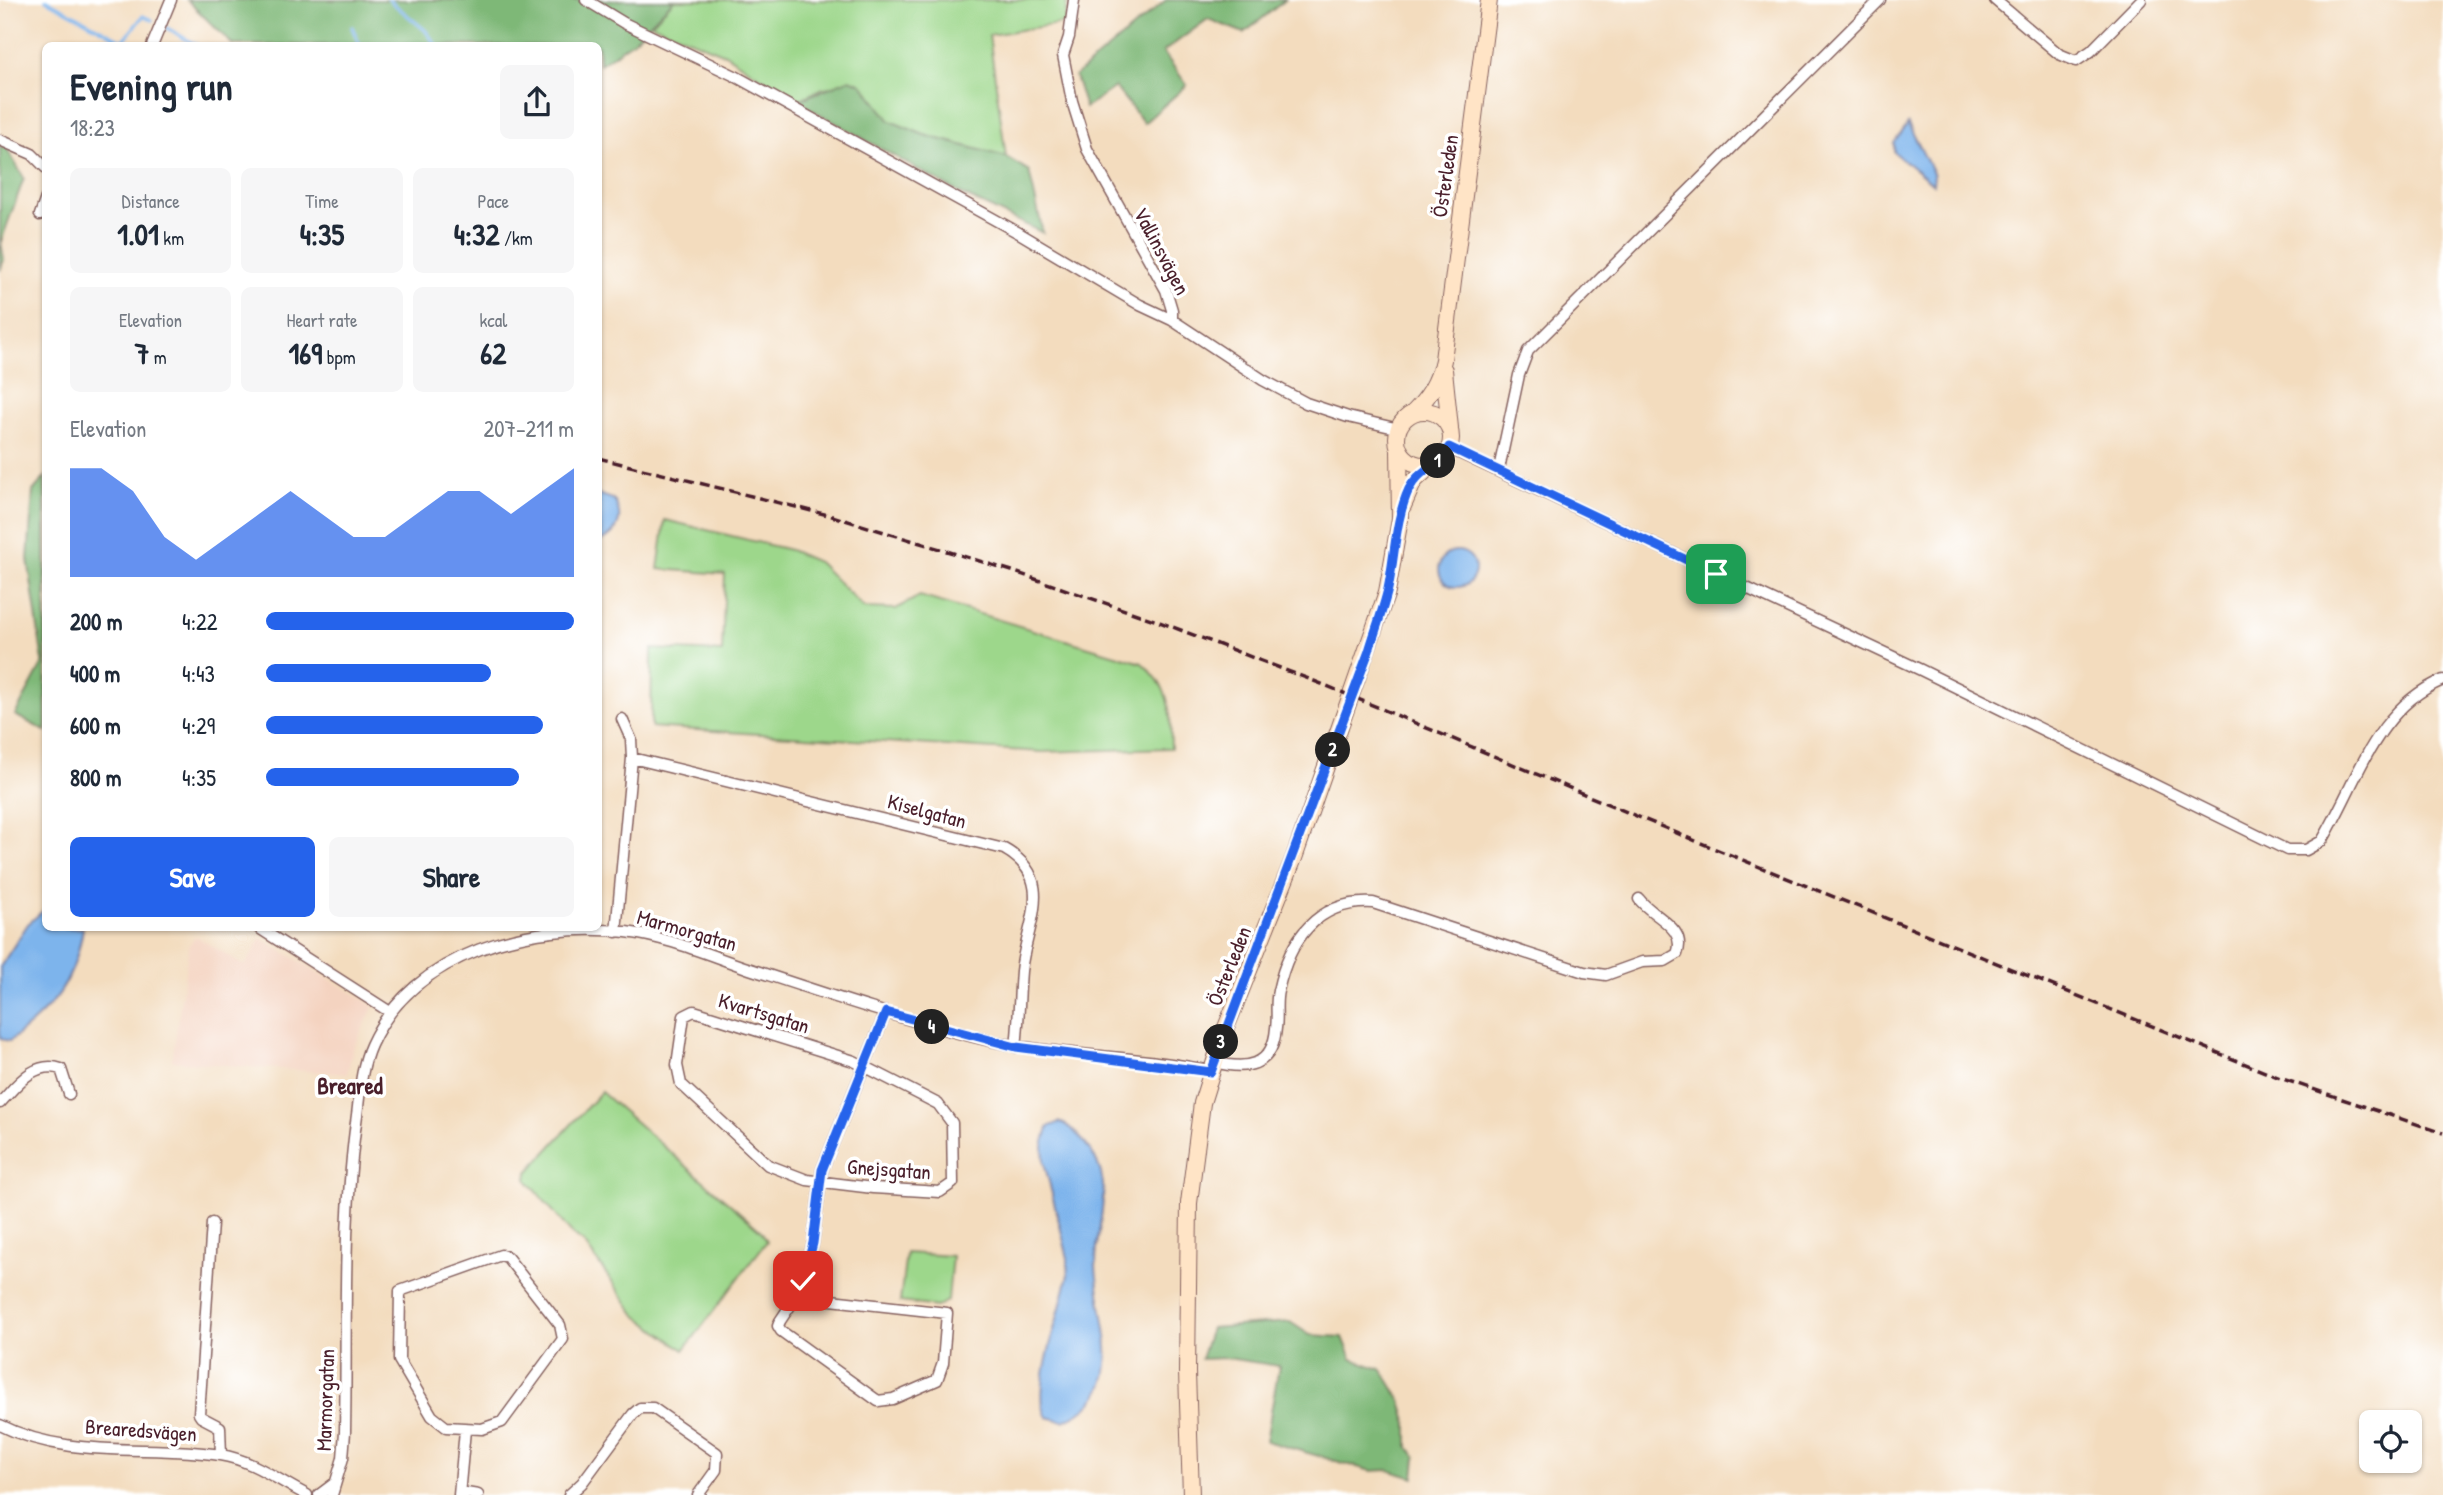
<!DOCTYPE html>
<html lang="en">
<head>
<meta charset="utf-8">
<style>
  body { margin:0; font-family:"Patrick Hand",sans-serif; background:#f6f6f7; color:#1f2937; height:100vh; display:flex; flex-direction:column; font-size:26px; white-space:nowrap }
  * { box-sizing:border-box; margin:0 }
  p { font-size:23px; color:#747a83 }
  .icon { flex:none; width:38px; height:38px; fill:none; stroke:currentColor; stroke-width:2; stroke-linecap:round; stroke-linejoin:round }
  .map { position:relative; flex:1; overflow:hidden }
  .side { position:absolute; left:42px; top:42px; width:560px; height:889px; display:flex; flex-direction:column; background:#fff; border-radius:10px; box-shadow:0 2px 5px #0004 }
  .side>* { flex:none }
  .fabs { position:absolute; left:2359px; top:1410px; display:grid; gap:14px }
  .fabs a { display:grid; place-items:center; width:63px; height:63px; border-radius:10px; background:#fff; box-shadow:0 2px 5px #0004; font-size:35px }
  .pin { position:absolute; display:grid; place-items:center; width:60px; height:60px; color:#fff; margin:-30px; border-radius:14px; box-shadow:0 4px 10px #0006 }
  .km { position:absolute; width:35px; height:35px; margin:-18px; border-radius:50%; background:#222; color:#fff; font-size:19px; line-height:35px; text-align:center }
  .round { display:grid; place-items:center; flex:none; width:74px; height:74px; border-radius:10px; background:#f6f6f7 }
  .summary { display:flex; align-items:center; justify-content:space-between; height:119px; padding:0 28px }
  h1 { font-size:38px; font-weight:700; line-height:52px }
  .metrics { display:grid; grid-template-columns:repeat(3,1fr); gap:10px; height:119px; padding:7px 28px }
  .metrics div { display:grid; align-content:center; border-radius:10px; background:#f6f6f7; text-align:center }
  .metrics b { font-size:30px; font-weight:700 }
  .metrics small { font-size:19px; font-weight:400 }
  .metrics p { font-size:19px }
  .chart { height:196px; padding:14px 28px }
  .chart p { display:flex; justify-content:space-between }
  .chart svg { width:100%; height:126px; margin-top:7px; fill:#2563eb; opacity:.7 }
  .primary-button { display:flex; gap:14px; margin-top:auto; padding:14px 28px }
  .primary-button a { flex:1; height:80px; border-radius:10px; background:#2563eb; color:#fff; font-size:28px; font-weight:700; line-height:80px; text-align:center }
  .primary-button a+a { background:#f6f6f7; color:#1f2937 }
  ul { padding:0 28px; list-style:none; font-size:23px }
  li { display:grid; grid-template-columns:112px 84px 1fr; align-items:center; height:52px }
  li i { height:18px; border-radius:9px; background:#2563eb }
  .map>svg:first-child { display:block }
</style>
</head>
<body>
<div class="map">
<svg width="2443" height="1495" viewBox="0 0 2443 1495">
  <rect width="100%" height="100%" fill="#fff"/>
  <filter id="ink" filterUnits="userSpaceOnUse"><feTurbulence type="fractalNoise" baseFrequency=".0143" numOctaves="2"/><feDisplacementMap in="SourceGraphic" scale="14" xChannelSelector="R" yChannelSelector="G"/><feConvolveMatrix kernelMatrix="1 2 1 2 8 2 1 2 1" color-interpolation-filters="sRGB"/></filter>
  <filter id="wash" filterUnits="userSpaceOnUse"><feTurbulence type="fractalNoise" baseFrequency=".00686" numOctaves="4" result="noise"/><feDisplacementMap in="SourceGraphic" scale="28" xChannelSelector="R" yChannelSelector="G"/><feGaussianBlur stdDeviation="1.57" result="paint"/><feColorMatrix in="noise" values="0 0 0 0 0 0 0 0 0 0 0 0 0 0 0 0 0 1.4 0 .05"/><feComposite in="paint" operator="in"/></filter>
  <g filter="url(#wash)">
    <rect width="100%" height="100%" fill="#f3dcbe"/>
    <path fill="#f4d3c0" d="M196,936L245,966L261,938L374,1006L353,1049L347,1074L172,1061L189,945Z"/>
    <path fill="#9dd78b" stroke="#747b5b" stroke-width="2" d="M674,0H1067L1065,23L989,35L1006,157L924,135L890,121L862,84L823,88L797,101L725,54L651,24Z
      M665,520L790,550L818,562L864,608L895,609L920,596L1142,663C1173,690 1170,710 1171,748L1042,752L651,727L652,649L722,652L725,574L658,569Z
      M601,1092L761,1231L767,1241L684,1350L636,1315L584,1243L572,1234L527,1180L528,1172Z
      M906,1253L952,1256L948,1300L937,1307L900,1302Z"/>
    <path fill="#7eb877" stroke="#646c51" stroke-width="2" d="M187,0H674L633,41L599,65L598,46L233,45Z
      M1166,0H1285L1244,33L1208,19L1163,52L1187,85L1144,123L1115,87L1085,108L1075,76Z
      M850,79L862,84L890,121L924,135L1006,157L1029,171L1043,233L963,195L797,101Z
      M0,146L7,149L24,178L1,242L4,259L0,271Z
      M45,477L46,731H45L15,715L43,663L28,559L33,491Z
      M1290,1322L1310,1335L1343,1337L1352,1359L1381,1369L1389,1381L1401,1401L1408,1424V1446L1416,1457L1414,1478L1388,1470L1371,1471L1266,1441L1279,1366L1227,1358L1201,1359L1211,1328Z"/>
    <path fill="#7db4ec" stroke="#646a8c" stroke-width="2" d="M1908,124L1934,175L1933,184L1894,152V143Z
      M598,494L613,499C625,516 619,533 601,541Z
      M1439 569a18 18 0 1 1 36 0a18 18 0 1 1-36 0Z
      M45,909L46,928H83C74,984 55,1006 10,1041L0,1039V967L28,924Z
      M1060,1122C1070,1126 1077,1134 1084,1142C1119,1183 1096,1217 1096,1264C1097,1318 1136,1393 1063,1421L1047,1417C1030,1393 1063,1306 1068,1274V1258L1044,1162L1043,1146L1048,1127Z"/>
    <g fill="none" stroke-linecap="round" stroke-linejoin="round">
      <path stroke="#7db4ec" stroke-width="3.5" d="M46,0L123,41L143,16L152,20
        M389,0L425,30L437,46
        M352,27L360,46
        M167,28L198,46"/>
    </g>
  </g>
  <g filter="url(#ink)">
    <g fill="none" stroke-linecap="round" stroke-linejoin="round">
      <g stroke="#85615e" stroke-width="13">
        <path id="minor" d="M586,0L624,23L735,76L1019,233L1140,305L1172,320L1263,380L1306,403L1348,417L1399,429
          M1074,0L1069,37L1063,55L1072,101L1087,149L1166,290L1172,310V320
          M1995,0L2059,54L2076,61L2091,51L2141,0
          M152,46L171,0
          M0,140L32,154L46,168
          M40,215L46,198
          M1449,448L1921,670L2287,850H2306L2322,841C2357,783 2375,708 2443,680
          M1499,469L1519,375L1528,351L1880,0
          M632,758L1004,849C1058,879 1026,924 1021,971C1019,996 1019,1022 1016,1047
          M259,928L390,1012
          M616,932L632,758L631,739L622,719
          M694,1011L854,1061L938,1104L952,1123L953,1183L940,1192L873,1188L807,1180L768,1165L681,1084L677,1065L684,1016Z
          M1214,1062C1245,1070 1273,1068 1276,1028C1278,1016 1275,1003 1278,991C1289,940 1317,900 1373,903L1584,972L1606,975L1642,962L1665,961L1677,954C1688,927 1652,917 1639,899
          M0,1103C17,1085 34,1060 61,1069L69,1094
          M212,1223L199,1414L201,1417L220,1427L221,1455
          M501,1255L507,1257L560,1325L563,1339L502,1422L482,1429L446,1427L432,1416L399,1360L400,1291Z
          M800,1291L780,1321L778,1326L781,1331L878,1401L893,1399L937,1380L943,1363L947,1313L813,1298L800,1291L813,1243L822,1170L886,1012
          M0,1425C69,1460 147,1444 220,1455C253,1460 279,1481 307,1495
          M460,1492L478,1495
          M319,1495L335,1483
          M332,1495L343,1458L345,1432C347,1326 342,1220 357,1115C360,1092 361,1067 371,1045C413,952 532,921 626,932C667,937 706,954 744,967C820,992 896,1018 974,1037C1052,1057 1133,1054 1211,1071
          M459,1495L465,1430
          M569,1495L582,1483L633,1414L640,1408H653L717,1453L716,1470L698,1495"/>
      </g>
      <g stroke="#85615e" stroke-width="18">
        <path id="secondary" d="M1444,370L1450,428
          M1397 438a27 27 0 1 1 54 0a27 27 0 1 1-54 0Z
          M1412,414C1428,398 1438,383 1443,360L1489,0
          M1403,506L1414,481L1434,463
          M1191,1495L1187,1372L1189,1203L1202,1103L1223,1035L1294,858L1387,592L1400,519L1399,448"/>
      </g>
      <use href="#minor" stroke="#fff" stroke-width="10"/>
      <use href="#secondary" stroke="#ffe4c6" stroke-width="16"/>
      <path stroke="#4a1f2b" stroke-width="3.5" stroke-dasharray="10 5" stroke-linecap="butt" d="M598,458L832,516L1012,571L1157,621L1327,686L1691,839L2280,1078L2443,1133"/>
    </g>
  </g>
  <g fill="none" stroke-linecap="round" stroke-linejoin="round" filter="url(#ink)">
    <g stroke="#fff" stroke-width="14">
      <path id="route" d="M803,1281L813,1243L822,1170L886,1012L1016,1047L1211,1072L1369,651C1375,631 1383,610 1388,589C1395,557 1395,519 1409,489C1418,470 1440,465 1449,447L1716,574"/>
    </g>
    <use href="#route" stroke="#2563eb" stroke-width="9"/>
  </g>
  <g text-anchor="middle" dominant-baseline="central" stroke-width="7" stroke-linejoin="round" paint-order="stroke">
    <g font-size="21" fill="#4a1f2b" stroke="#fff">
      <text transform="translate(1445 176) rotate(-82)">Österleden</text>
      <text transform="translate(1162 251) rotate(62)">Vallinsvägen</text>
      <text transform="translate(927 811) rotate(15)">Kiselgatan</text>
      <text transform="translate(687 930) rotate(16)">Marmorgatan</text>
      <text transform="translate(1229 966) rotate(-68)">Österleden</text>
      <text transform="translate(764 1013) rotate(17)">Kvartsgatan</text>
      <text transform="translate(889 1169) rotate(4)">Gnejsgatan</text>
      <text transform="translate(325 1400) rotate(-88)">Marmorgatan</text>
      <text transform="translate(141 1430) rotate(4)">Brearedsvägen</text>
    </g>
    <g font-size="23" font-weight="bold" fill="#4a1f2b" stroke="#fff">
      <text x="350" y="1085">Breared</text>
    </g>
  </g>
</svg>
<div class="fabs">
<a><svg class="icon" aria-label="locate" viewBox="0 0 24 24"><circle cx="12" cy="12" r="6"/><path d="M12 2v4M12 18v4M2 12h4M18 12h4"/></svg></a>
</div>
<div class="pin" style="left:1716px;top:574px;background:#1e9e55"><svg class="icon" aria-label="arrive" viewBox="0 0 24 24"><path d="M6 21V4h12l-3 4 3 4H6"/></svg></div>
<div class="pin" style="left:803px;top:1281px;background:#d93025"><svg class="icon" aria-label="check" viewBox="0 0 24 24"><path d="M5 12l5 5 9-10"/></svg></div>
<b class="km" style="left:1438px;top:461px">1</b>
<b class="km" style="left:1333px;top:750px">2</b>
<b class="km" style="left:1221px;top:1042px">3</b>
<b class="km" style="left:932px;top:1027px">4</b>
<section class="side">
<div class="summary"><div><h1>Evening run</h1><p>18:23</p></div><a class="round"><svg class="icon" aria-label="share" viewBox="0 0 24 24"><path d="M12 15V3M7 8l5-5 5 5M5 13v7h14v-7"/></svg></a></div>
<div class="metrics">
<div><p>Distance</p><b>1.01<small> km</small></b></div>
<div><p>Time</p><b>4:35</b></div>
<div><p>Pace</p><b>4:32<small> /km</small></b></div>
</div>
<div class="metrics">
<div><p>Elevation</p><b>7<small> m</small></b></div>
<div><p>Heart rate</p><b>169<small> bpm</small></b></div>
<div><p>kcal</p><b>62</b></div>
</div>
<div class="chart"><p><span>Elevation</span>207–211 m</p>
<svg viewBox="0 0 160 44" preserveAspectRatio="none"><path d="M0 44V6L10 6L20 14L30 30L40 38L50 30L60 22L70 14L80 22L90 30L100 30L110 22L120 14L130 14L140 22L150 14L160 6V44z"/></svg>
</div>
<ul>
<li><b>200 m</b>4:22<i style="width:100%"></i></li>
<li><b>400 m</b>4:43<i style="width:73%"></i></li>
<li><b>600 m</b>4:29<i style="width:90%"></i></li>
<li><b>800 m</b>4:35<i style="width:82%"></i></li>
</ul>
<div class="primary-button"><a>Save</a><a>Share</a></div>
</section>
</div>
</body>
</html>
